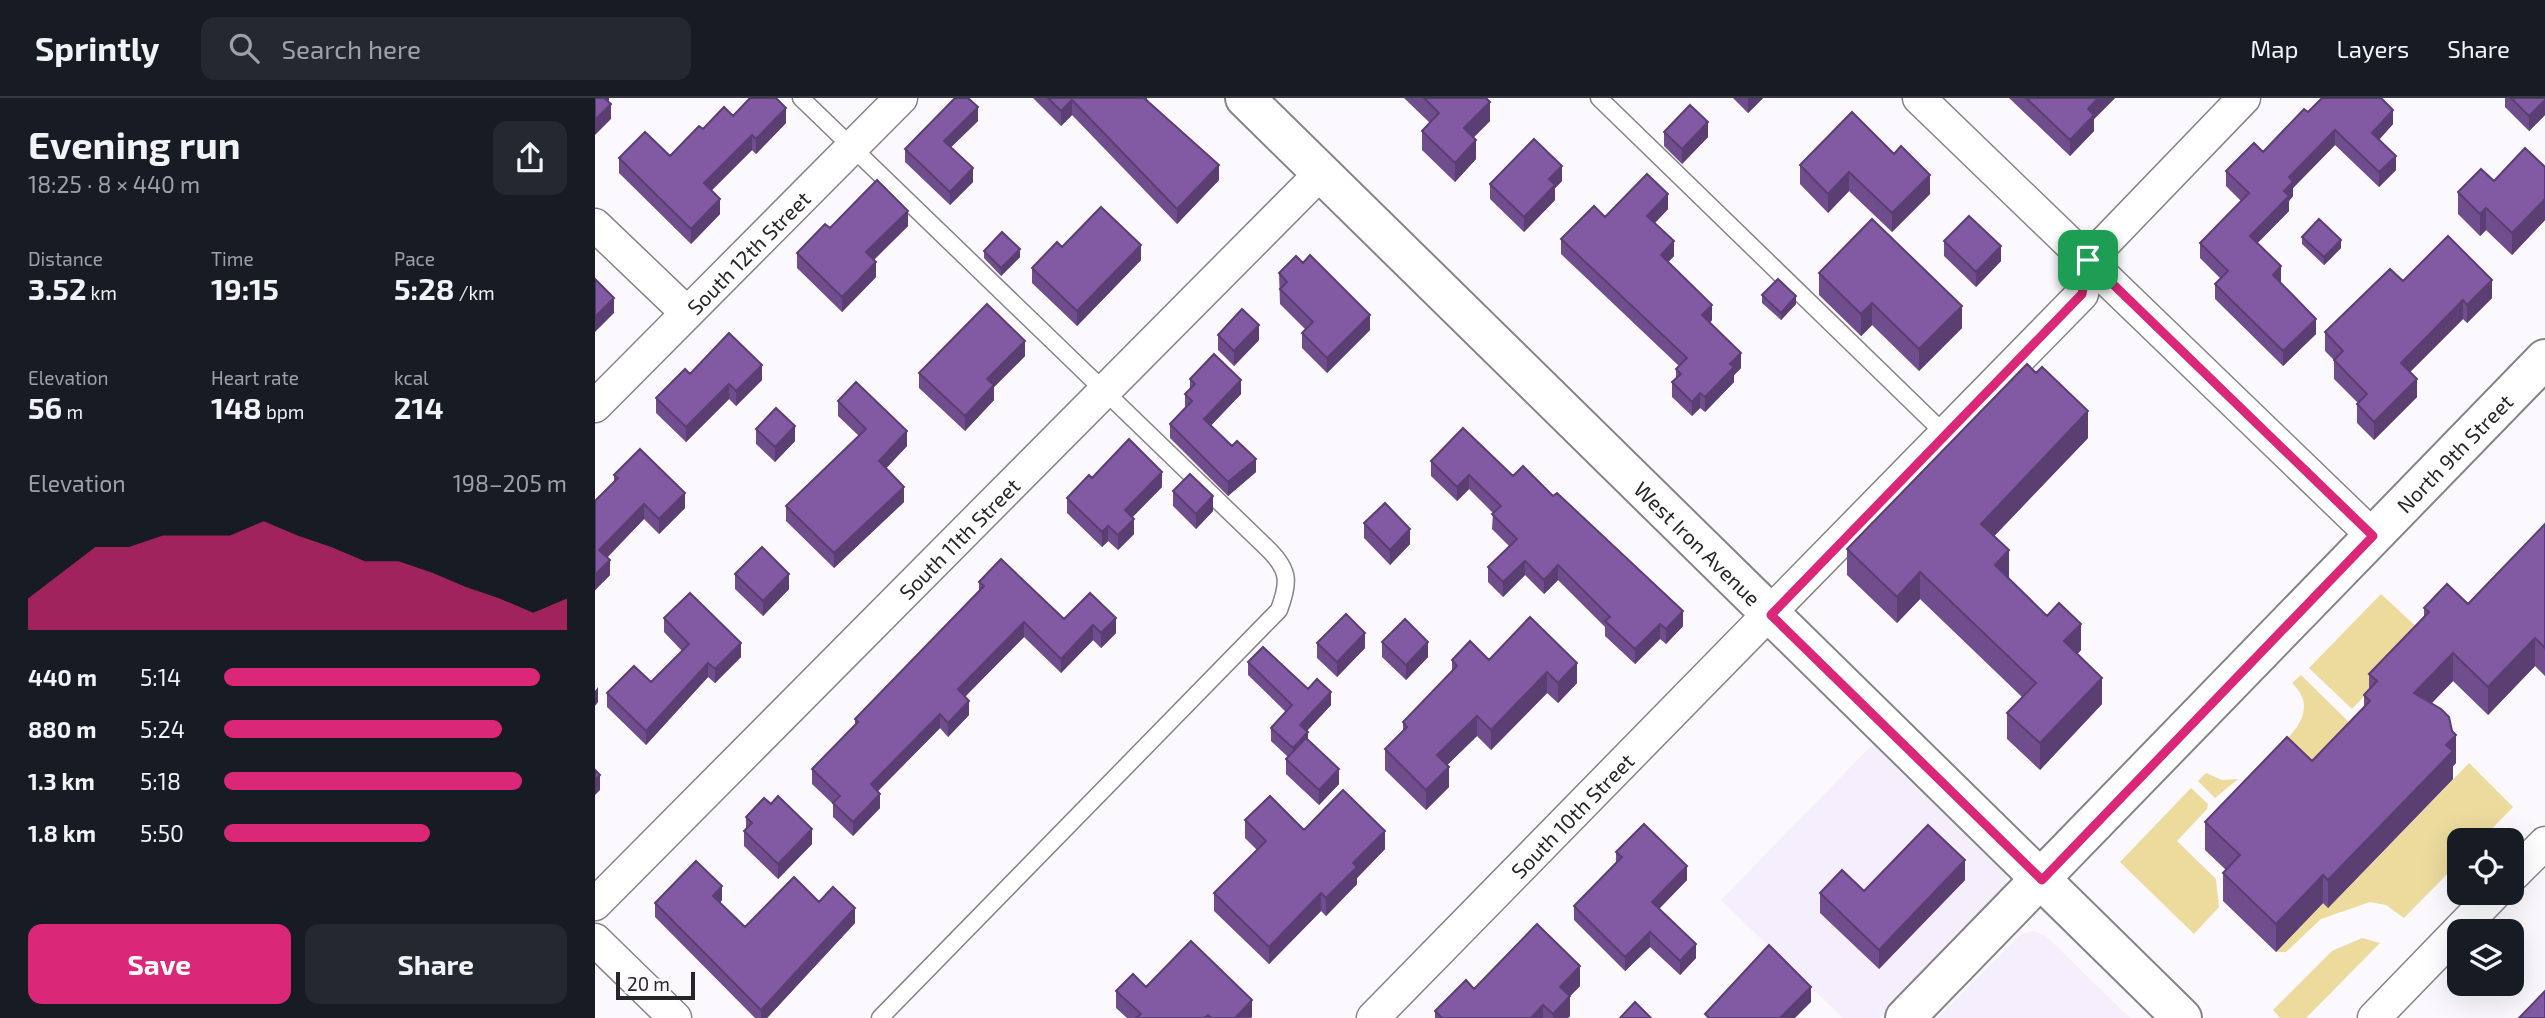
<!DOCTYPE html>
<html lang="en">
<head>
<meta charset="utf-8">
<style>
  body { margin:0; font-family:"Exo 2",sans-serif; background:#242831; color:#f1f3f6; height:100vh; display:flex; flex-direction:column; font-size:26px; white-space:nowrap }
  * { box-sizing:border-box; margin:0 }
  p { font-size:23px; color:#9ea1a6 }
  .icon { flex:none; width:38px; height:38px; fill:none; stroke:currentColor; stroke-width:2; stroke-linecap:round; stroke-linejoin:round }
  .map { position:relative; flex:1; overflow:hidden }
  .panel { display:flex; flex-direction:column; background:#171b24; width:595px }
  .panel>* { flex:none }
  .buttons { position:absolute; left:1852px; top:730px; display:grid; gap:14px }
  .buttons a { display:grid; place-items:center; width:77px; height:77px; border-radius:14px; background:#171b24; box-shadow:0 7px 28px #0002; font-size:35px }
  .scale { position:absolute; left:21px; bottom:18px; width:79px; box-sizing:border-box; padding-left:7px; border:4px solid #262527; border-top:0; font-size:19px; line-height:24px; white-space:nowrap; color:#262527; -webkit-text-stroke:5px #fbf8fe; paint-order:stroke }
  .pin { position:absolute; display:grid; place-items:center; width:60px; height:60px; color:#fff; margin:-30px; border-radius:14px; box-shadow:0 4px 10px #0006 }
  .round { display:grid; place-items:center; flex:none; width:74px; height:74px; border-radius:14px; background:#242831 }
  .headline { display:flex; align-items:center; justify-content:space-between; height:119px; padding:0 28px }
  h1 { font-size:38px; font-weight:700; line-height:52px }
  .metrics { display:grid; grid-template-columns:repeat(3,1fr); gap:10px; height:119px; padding:7px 28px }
  .metrics div { display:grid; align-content:center }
  .metrics b { font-size:30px; font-weight:700 }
  .metrics small { font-size:19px; font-weight:400 }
  .metrics p { font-size:19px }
  .chart { height:196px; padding:14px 28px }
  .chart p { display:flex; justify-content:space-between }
  .chart svg { width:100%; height:126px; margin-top:7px; fill:#db2777; opacity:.7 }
  .button { display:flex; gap:14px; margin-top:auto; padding:14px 28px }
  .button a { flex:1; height:80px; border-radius:14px; background:#db2777; color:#fff; font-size:28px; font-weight:700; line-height:80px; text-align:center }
  .button a+a { background:#242831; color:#f1f3f6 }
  ul { padding:0 28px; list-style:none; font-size:23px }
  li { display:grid; grid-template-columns:112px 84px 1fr; align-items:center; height:52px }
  li i { height:18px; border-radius:9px; background:#db2777 }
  header { display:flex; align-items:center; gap:42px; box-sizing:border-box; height:98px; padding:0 35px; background:#171b24; border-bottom:2px solid #363941 }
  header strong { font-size:33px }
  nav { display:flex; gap:38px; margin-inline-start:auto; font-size:24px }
  .search { width:490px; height:63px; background:#242831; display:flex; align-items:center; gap:18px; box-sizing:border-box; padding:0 24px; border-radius:14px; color:#9ea1a6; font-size:26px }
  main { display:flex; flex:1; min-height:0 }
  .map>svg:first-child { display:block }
</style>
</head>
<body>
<header>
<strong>Sprintly</strong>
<div class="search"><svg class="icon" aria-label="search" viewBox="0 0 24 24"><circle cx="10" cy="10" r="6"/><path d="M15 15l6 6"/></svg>Search here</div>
<nav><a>Map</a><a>Layers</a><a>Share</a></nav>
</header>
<main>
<section class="panel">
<div class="headline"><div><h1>Evening run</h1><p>18:25 · 8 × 440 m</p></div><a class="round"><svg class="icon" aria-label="share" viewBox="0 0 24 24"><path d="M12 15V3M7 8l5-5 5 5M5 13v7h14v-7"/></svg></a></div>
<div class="metrics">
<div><p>Distance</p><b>3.52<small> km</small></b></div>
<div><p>Time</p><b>19:15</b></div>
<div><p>Pace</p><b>5:28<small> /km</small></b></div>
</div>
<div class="metrics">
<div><p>Elevation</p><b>56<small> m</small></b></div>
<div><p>Heart rate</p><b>148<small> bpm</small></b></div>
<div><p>kcal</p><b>214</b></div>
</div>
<div class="chart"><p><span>Elevation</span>198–205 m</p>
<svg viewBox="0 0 160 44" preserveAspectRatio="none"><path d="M0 44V33L10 24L20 15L30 15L40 11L50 11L60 11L70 6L80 11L90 15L100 20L110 20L120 24L130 29L140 33L150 38L160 33V44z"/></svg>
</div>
<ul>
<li><b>440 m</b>5:14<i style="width:92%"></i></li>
<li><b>880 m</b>5:24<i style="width:81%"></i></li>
<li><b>1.3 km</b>5:18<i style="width:87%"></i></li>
<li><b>1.8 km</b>5:50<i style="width:60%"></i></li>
</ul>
<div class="button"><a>Save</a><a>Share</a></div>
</section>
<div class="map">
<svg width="1950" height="920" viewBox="0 0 1950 920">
  <rect width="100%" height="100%" fill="#fbf8fe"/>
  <path fill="#f5eefc" d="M1281,643L1413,775L1408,794L1285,920H1248L1126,802Z
    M1438,833L1452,839L1535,920H1342L1427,836Z"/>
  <path fill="#ecdb9d" d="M1786,496L1827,534L1825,540L1757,611L1714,570Z
    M1706,577L1763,633L1716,681L1684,650C1703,630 1722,609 1697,585Z
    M1874,665L1918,709L1886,742H1864V764L1809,820L1791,807L1775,804L1726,821L1691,854H1681L1718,815L1716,792L1734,809Z
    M1611,675L1627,682L1643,681L1620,700L1603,683Z
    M1596,690L1613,706L1612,711L1582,743L1621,781L1624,809L1599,836L1525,764Z
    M1767,840L1785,845L1711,920H1685L1678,912L1737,853Z"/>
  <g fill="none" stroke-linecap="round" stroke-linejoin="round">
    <g stroke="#868389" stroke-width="19">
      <path id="service" d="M206,0L674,452C695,473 694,485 684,512L285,920
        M1004,0L1351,337"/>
    </g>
    <g stroke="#868389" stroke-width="35">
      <g id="minor">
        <path d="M1324,0L1778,438"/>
        <path d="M0,127L92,215"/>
        <path id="s1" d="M0,308L306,0"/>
        <path d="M1916,779L1950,745"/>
        <path id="s2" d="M0,806L726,75"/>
        <path d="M0,842L80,920"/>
        <path id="s3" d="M778,920L1487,196L1493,162L1649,0"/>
        <path d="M1779,920L1901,794"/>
      </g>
    </g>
    <g stroke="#868389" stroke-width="42">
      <g id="tertiary">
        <path id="s4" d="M650,0L1587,920"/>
      </g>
    </g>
    <g stroke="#868389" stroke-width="42">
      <g id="primary">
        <path id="s5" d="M1310,920L1950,261"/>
      </g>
    </g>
    <use href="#service" stroke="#fff" stroke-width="16"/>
    <use href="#minor" stroke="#fff" stroke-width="32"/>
    <use href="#tertiary" stroke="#fff" stroke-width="38"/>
    <use href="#primary" stroke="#fff" stroke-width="38"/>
  </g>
  <path fill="#704d8c" d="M438,0H552V3L624,82L582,126L477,17L466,28Z
    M809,0H891L895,23L878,40L881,61L860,84L827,52V33L835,25Z
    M1138,0H1168L1153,15Z
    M1414,0H1520L1499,21V33L1475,58Z
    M1910,0H1950V17L1934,33L1910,9Z
    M1257,14L1335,96L1297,134L1254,93L1233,115L1205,86V67Z
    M1713,14L1798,26L1784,42L1801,72L1784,89L1740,47L1698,90V98L1694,103V113L1662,145L1686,183L1685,184L1721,236L1688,268L1620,201V186L1626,181L1605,160V145L1646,103L1631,88V73L1668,54Z
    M138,18L191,25L161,56L157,52L116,93L125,116L96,146L24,75V60L75,58L108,31Z
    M383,23L356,49L378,84L355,107L310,64V51Z
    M1069,34L1113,39L1087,66L1069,48Z
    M1950,69V122L1917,157L1891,132L1885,138L1863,116V94L1899,83Z
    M967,83L960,90V102L929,134L895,101V86Z
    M1073,111L1060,125L1079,158L1073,164L1117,222L1115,225L1146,270L1139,277V284L1110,314L1105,310L1097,318L1077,299V284L1081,280V271L1084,268L966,156V141L1010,119Z
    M313,128L279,162L281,179L247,214L202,170V155L235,130Z
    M1707,139L1746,150L1729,167L1707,146Z
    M1349,143L1406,163L1381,189L1349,158Z
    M467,149L546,162L482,228L437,185V170Z
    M389,153L425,159L406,178L389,160Z
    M684,175L775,232L732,275L707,250V235L711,232L685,206Z
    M1224,175L1367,230L1324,273L1277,227L1266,238L1224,197Z
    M1808,183L1897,200L1872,225L1868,221L1815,274L1822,299L1779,342L1762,325V306L1763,305L1739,281V262L1730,253V234Z
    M1167,197L1201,206L1186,222L1167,205Z
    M623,237L664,242L639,268L623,252Z
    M430,258L399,289V302L370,333L324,290V275Z
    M95,276L167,282L141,308L134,301L91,344L61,315V300Z
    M595,281L646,296L616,327L661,374L633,398L575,340V326L590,310V296L595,291Z
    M243,303L312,348L291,370L309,404L239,470L191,423V408L264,338L243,318Z
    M161,331L200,343L180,364L161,346Z
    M1493,340L1399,438L1414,479L1413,480L1486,552L1482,556L1507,606L1445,672L1412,641V615L1427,599L1325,501L1302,525L1252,477V451Z
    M836,363L918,378L1088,528L1071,546L1065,541L1040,566L1010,538V529L963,482L949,496L930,477L908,499L893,484V469L914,448L897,431L898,415L874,391L862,403L836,378Z
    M19,377L90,410L64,436L49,421L12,460L15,477L0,492L19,383Z
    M497,380L567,389L537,419L539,436L523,452L513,443L507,449L472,415V400Z
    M578,393L618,413L601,431L578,408Z
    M769,425L815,446L795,467L769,440Z
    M1950,426V578L1940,568L1893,617L1858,583L1837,605L1861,665L1858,668V681L1733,810L1728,805L1681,854L1628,803V775L1631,772L1610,752V724L1717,663L1769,609V597L1774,591V576L1829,519V510L1873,506Z
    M140,476L194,491L168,518L140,491Z
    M384,484L469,521L495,495L521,535L506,550L498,542L466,575L429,539L370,598L374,617L353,639L345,630L283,693L285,710L258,738L238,719V706L217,686V671L260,627V621L384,493Z
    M935,519L982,585L963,605L952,595L896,652L882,638L852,667L854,689L831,712L790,672V651L808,633V624L857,574V562H894Z
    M69,520L146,559L120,585L113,579L51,647L12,609V595L56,584L87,553L69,534Z
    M787,544L833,559L811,582L787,559Z
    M722,545L770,550L742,579L722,560Z
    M653,564L713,591L736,607L712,633L713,641L744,686L724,707L691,676V661L693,659L676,643V630L691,614L653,577Z
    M151,719L217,746L183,781L149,748V733L151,731Z
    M650,722L709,732L790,751L762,780V786L731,818L726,813L674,866L619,813V795L662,752L650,740Z
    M1021,754L1092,782L1064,811L1101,860L1085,877L1055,849L1030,873L979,822V808L1021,765Z
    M1370,782L1284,871L1225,815V795L1269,793Z
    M127,802L125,805L150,829L224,804L260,825L172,920H160L60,819V805Z
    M985,888L975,898V918L973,920H840V913L879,891Z
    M551,889L657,919L656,920H532L521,910V893Z"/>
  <path fill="#5b3e72" d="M9,0H14V8L16,6V21L0,37V22Z
    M1153,0H1168L1153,15Z
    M1503,0H1520L1499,21V33L1475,58V42L1493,11Z
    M477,2V17L466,28V13Z
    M1950,2V17L1934,33V18Z
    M895,4V23L869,49V30Z
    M383,9V23L349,56V43Z
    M191,10V25L161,56V41Z
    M1798,12V26L1777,49V35Z
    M1113,24V39L1087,66V51Z
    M1740,32V47L1698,90V98L1694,103V113L1655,153V138L1689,93L1694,79Z
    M157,37V52L109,100V85Z
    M881,42V61L860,84V65Z
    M1801,58V72L1784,89V74Z
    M624,67V82L582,126V111Z
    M967,68V83L960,90V102L929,134V119L954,81Z
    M378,70V84L355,107V94Z
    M1254,74V93L1233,115V96Z
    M1335,77V96L1297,134V115Z
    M1073,96V111L1052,133V118Z
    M125,101V116L96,146V131Z
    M1950,101V122L1917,157V135Z
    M1891,110V132L1885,138V116Z
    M313,113V128L271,169V154Z
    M1746,142V150L1729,167V159Z
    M1079,143V158L1066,172V157Z
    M546,147V162L482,228V213Z
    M1406,148V163L1381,189V174Z
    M425,151V159L406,178V170Z
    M281,164V179L247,214V199Z
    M1686,168V183L1678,192V177Z
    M1897,182V200L1872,225V207Z
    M1201,198V206L1186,222V215Z
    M19,200V215L0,234V219Z
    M1868,202V221L1806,283V265Z
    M1277,205V227L1266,238V216Z
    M1117,207V222L1107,232V217Z
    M1367,208V230L1324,273V251Z
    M775,217V232L732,275V260Z
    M1721,221V236L1688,268V253Z
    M664,227V242L639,268V253Z
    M430,243V258L399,289V302L370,333V318L392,281Z
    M1146,255V270L1139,277V284L1110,314V299L1135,266Z
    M167,267V282L141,308V293Z
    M1822,281V299L1779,342V324Z
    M646,282V296L609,335V321Z
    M134,286V301L91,344V329Z
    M1105,295V310L1097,318V304Z
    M1493,313V340L1386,452V426Z
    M200,328V343L180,364V349Z
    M312,333V348L284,378V363Z
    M661,361V374L633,398V384Z
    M567,374V389L530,427V412Z
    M874,377V391L862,403V389Z
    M309,389V404L239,470V455Z
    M90,395V410L64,436V421Z
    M618,398V413L601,431V416Z
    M49,406V421L4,467V452Z
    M539,421V436L523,452V437Z
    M513,428V443L507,449V434Z
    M815,431V446L795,467V452Z
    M1414,452V479L1400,494V467Z
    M15,462V477L0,492V477Z
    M930,463V477L908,499V484Z
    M963,467V482L949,496V482Z
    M1325,474V501L1302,525V499Z
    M194,476V491L168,518V503Z
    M1088,513V528L1071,546V531Z
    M521,520V535L506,550V535Z
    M429,524V539L363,606V591Z
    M1065,526V541L1040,566V551Z
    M1486,526V552L1469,570V543Z
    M498,527V542L466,575V561Z
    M770,535V550L742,579V564Z
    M1940,540V568L1893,617V589Z
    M833,544V559L811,582V567Z
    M146,545V559L120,585V571Z
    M1858,555V583L1819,623V595Z
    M113,565V579L51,647V633Z
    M982,565V585L963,605V585Z
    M952,574V595L896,652V632Z
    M1507,580V606L1445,672V645Z
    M3,589V604L0,608V593Z
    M736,594V607L705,640V627Z
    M374,603V617L353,639V625Z
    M345,616V630L276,700V686Z
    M882,618V638L842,677V657Z
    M713,634V647L698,663V650Z
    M1861,637V665L1858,668V681L1733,810V782L1851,647Z
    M854,669V689L831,712V692Z
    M744,671V686L724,707V692Z
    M5,677V692L0,697V682Z
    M285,696V710L258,738V724Z
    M217,731V746L183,781V766Z
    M790,733V751L762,780V786L731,818V800L758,765Z
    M1370,762V782L1284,871V852Z
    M1092,768V782L1057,818V804Z
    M1728,777V805L1681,854V826Z
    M127,788V802L118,812V798Z
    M726,795V813L674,866V849Z
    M260,810V825L172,920H166V912Z
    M1055,834V849L1030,873V859Z
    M1101,846V860L1085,877V863Z
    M985,868V888L975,898V918L973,920H958V916L965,889Z
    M1216,889V904L1200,920H1185Z
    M657,902V919L640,920Z
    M948,907V920H936Z"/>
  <path fill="#8259a3" stroke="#5b3e72" stroke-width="2" d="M0,0H9L16,6L0,22Z
    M155,0H181L191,10L161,41L157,37L109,85L125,101L96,131L24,60L50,34L75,58L104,28L108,31L129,9L138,18Z
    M360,0H373L383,9L349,43L378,70L355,94L310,51Z
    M453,0H549L624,67L582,111L477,2L466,13Z
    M829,0H891L895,4L869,30L881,42L860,65L827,33L844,15Z
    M1431,0H1503L1493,11L1499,17L1475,42Z
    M1727,0H1786L1798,12L1777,35L1801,58L1784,74L1740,32L1694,79L1698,84L1689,93L1694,98L1655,138L1686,168L1678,177L1721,221L1688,253L1620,186L1633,173L1605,145L1654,95L1631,73L1659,45L1668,54L1709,11L1713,14Z
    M1916,0H1950V2L1934,18Z
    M1095,7L1113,24L1087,51L1069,34Z
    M1257,14L1299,56L1306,48L1335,77L1297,115L1254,74L1233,96L1205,67Z
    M939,41L967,68L954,81L960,87L929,119L895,86Z
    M1930,50L1950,69V101L1917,135L1891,110L1885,116L1863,94L1886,71L1899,83Z
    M1052,76L1073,96L1052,118L1079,143L1066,157L1117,207L1107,217L1146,255L1135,266L1139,269L1110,299L1105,295L1097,304L1077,284L1086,276L1081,271L1092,260L966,141L999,108L1010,119Z
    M282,82L313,113L271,154L281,164L247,199L202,155L230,126L235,130Z
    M506,109L546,147L482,213L437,170L462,144L467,149Z
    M1374,118L1406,148L1381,174L1349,143Z
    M1277,121L1367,208L1324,251L1277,205L1266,216L1224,175Z
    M1724,121L1746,142L1729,159L1707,139Z
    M407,134L425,151L406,170L389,153Z
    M1853,138L1897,182L1872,207L1868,202L1806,265L1822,281L1779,324L1762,306L1772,296L1739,262L1748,253L1730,234L1795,171L1808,183Z
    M715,157L775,217L732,260L707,235L718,224L685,191L692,184L684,175L701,158L708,165Z
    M0,181L19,200L0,219Z
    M1183,181L1201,198L1186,215L1167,197Z
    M392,206L430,243L392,281L399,287L370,318L324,275Z
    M647,211L664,227L639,253L623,237Z
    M134,235L167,267L141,293L134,286L91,329L61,300L90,271L95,276Z
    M619,256L646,282L609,321L637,348L642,343L661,361L633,384L575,326L597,303L590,296L600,286L595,281Z
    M1432,266L1441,275L1447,269L1493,313L1386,426L1414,452L1400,467L1452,518L1464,505L1486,526L1469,543L1507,580L1445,645L1412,615L1441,585L1325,474L1302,499L1252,451Z
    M261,284L312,333L284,363L309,389L239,455L191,408L271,331L243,303Z
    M181,310L200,328L180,349L161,331Z
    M868,330L918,378L928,368L958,398L962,395L1088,513L1071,531L1065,526L1040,551L1010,523L1015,519L963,467L949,482L930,463L908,484L893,469L922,441L897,416L906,408L874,377L862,389L836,363Z
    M534,341L567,374L530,412L539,421L523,437L513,428L507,434L472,400L494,377L497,380Z
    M45,351L90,395L64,421L49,406L4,452L15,462L0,477V403L23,380L19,377Z
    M595,376L618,398L601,416L578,393Z
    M790,405L815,431L795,452L769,425Z
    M1950,426V550L1940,540L1893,589L1858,555L1819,595L1846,611L1854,619L1857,633L1861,637L1851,647L1858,653L1733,782L1728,777L1681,826L1628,775L1645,757L1610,724L1692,639L1717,663L1775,603L1769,597L1782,583L1774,576L1834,514L1829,510L1852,486L1873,506Z
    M167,449L194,476L168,503L140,476Z
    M406,461L469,521L495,495L521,520L506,535L498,527L466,561L429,524L363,591L374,603L353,625L345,616L276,686L285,696L258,724L238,705L245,698L217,671L263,624L260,621L389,488L384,484Z
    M95,495L146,545L120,571L113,565L51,633L12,595L39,568L56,584L94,546L69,520Z
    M751,516L770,535L742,564L722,545Z
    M935,519L982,565L963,585L952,574L896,632L882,618L842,657L854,669L831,692L790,651L812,629L808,624L862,568L857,562L875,543L894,562Z
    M810,521L833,544L811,567L787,544Z
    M668,549L713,591L722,581L736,594L705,627L713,634L698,650L676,630L697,607L653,564Z
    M711,640L744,671L724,692L691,661Z
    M0,672L5,677L0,682Z
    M748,692L790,733L758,765L762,769L731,800L726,795L674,849L619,795L671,743L650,722L675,698L709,732Z
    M183,698L217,731L183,766L149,733L157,725L151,719L169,700L176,706Z
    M1049,726L1092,768L1057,804L1101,846L1085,863L1055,834L1030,859L979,808L1027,759L1021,754Z
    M1333,727L1370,762L1284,852L1225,795L1247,772L1269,793Z
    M101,763L127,788L118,798L150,829L199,779L224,804L238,789L260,810L166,912L60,805Z
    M942,826L985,868L965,889L975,898L958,916L948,907L936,920H847L840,913L871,882L879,891Z
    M596,843L657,902L640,920H616L613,917L609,920H541L546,916L521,893L538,876L551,889Z
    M1174,847L1216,889L1185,920H1114L1110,916Z
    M1950,893V920H1924Z
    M1040,904L1056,920H1025Z"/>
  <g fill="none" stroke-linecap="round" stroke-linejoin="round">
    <g stroke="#fff" stroke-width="14">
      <path id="route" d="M1493,162L1778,438L1447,782L1176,517L1487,196Z"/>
    </g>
    <use href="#route" stroke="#db2777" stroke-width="9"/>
  </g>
  <g text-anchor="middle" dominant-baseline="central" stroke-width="7" stroke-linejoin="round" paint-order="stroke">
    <g font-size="21" fill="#262527" stroke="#fbf8fe">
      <text stroke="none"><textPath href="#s1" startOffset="217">South 12th Street</textPath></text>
      <text stroke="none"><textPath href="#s5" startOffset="788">North 9th Street</textPath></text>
      <text stroke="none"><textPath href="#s2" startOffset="516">South 11th Street</textPath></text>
      <text stroke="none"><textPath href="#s4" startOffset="635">West Iron Avenue</textPath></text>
      <text stroke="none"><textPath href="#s3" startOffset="284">South 10th Street</textPath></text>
    </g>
  </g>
</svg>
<div class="buttons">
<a><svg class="icon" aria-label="locate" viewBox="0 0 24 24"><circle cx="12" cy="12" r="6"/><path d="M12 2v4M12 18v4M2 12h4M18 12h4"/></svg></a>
<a><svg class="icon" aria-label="layers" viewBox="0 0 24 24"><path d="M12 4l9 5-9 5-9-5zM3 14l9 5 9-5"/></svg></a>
</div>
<div class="scale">20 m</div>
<div class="pin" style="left:1493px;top:162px;background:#1e9e55"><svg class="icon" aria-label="arrive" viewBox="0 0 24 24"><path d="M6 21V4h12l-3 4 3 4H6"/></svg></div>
</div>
</main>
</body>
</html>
